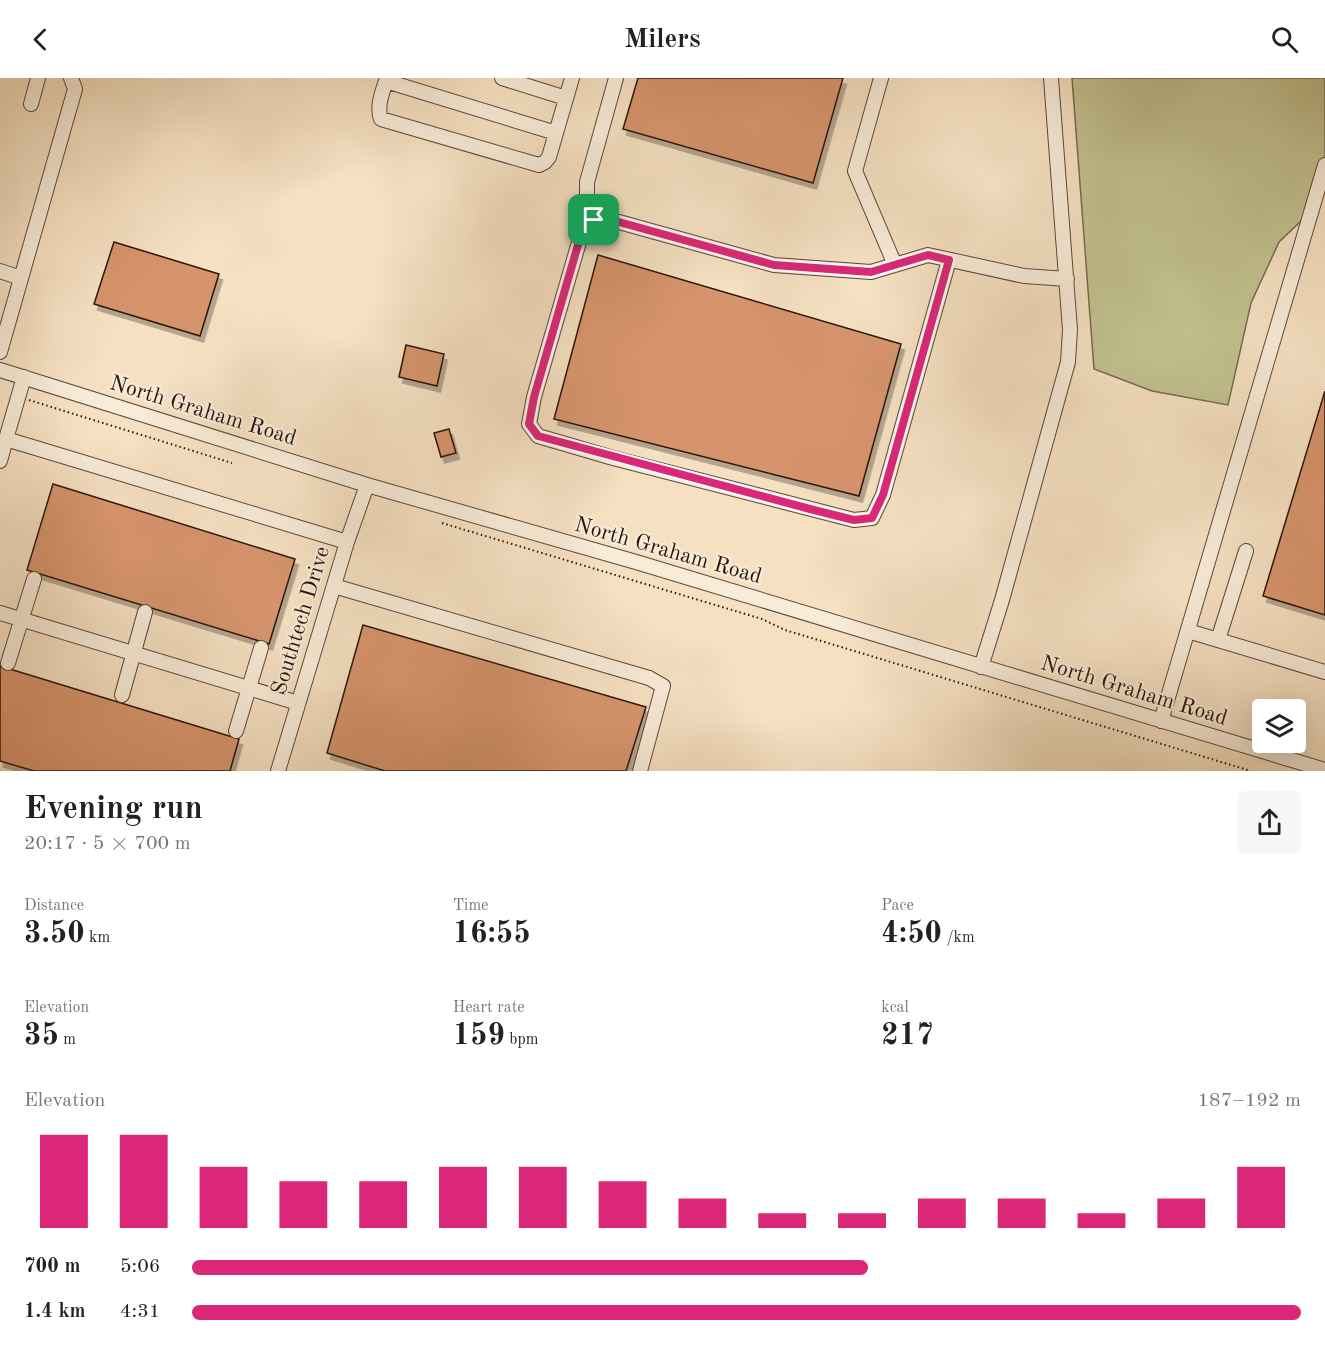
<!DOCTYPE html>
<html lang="en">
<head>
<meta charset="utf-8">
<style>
  body { margin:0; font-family:"Old Standard TT",serif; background:#f6f6f6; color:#222; height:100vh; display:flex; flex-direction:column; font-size:22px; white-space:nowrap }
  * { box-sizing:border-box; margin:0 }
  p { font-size:20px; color:#767676 }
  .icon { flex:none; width:33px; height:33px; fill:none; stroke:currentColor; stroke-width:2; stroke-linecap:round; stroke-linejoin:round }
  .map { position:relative; height:693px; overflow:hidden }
  .side { display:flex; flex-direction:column; background:#fff; flex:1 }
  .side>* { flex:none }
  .fabs { position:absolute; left:1252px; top:621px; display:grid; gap:12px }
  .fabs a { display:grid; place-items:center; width:54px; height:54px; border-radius:6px; background:#fff; box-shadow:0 6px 24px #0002; font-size:30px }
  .pin { position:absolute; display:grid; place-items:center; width:51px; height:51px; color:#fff; margin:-26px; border-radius:12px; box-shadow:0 3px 9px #0006 }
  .round { display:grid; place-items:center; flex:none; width:63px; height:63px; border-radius:6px; background:#f6f6f6 }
  .overview { display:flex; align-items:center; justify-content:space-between; height:102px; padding:0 24px }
  h1 { font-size:33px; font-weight:700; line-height:45px }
  .metrics { display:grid; grid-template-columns:repeat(3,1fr); gap:9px; height:102px; padding:6px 24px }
  .metrics div { display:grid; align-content:center }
  .metrics b { font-size:30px; font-weight:700 }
  .metrics small { font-size:16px; font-weight:400 }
  .metrics p { font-size:16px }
  .chart { height:168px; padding:12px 24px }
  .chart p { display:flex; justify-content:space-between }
  .chart svg { width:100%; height:108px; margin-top:6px; stroke:#db2777; stroke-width:6 }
  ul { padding:0 24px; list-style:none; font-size:20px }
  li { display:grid; grid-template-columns:96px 72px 1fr; align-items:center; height:45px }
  li i { height:15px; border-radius:8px; background:#db2777 }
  header { display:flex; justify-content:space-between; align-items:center; height:78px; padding:0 24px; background:#fff; font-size:27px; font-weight:700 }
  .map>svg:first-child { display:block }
</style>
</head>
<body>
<header><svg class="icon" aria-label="back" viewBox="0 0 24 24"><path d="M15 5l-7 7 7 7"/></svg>Milers<svg class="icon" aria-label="search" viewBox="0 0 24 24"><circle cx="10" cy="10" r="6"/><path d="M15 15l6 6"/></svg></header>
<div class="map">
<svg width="1325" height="693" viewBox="0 0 1325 693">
  <defs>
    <filter id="shadow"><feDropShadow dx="3.5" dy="6" stdDeviation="0" flood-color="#0004"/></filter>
  </defs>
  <rect width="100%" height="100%" fill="#f5e0c2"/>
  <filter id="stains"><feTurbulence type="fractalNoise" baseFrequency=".00333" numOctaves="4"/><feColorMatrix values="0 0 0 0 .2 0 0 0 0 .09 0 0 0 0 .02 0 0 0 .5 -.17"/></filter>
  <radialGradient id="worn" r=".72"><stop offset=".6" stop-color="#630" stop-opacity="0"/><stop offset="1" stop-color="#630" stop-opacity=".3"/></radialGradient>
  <path fill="#c1c18f" stroke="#756b4e" stroke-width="1.5" d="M1072,0H1325V111L1321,124L1279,164L1251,225L1228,327L1152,313L1094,291Z"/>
  <path fill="#d6946c" stroke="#29150c" stroke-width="1.5" filter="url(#shadow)" d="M638,0H843L813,105L623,51Z
    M114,164L219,196L200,258L94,226Z
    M598,177L901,266L859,418L554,341Z
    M406,267L444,276L437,308L399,299Z
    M1325,313V537L1263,518Z
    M449,351L456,375L441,379L434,355Z
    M53,406L295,481L269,566L27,492Z
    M363,547L646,629L626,693H385L327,675Z
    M0,588L239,661L230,693H34L0,683Z"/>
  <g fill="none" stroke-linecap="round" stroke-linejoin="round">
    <g stroke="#5c483a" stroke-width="16">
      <path id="minor" d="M387,0C383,12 376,29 381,41L539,87L545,84L549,79L572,0
        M502,0L566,20
        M881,0L855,93L895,187
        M386,3L556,55
        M31,26L38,0
        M594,142L587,124V104L616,0
        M949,182L883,417L872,440L854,442L613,380L538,358L529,346L534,319L582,154L594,142L619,144L774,187L871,194L928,177L1024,198L1067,201
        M0,193L21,200
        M0,274L75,11L71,0
        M0,292L367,407L636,484L1325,692
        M6,361L24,299
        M0,383L6,361L347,464
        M334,508L649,600L663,608L640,693
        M0,535L298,625
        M1188,553L1325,594
        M1218,562L1246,473
        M8,585L34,501
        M981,589L1002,522L1068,284L1070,252L1051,0
        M122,617L145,534
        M1161,643L1325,87
        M236,653L261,570
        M278,693L347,464L367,407"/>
    </g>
    <path stroke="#29150c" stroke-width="2" stroke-dasharray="1.5 3" stroke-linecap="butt" d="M29,322L232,385
      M442,445L762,541L785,552L1251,693"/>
    <use href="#minor" stroke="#f8ebd7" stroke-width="14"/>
  </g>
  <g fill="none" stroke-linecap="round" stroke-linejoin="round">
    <g stroke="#fff" stroke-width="12">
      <path id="route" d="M594,142L619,144L774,187L871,194L928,177L949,182L883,417L872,440L854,442L810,431L538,358L529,346L534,319L582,153Z"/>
    </g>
    <use href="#route" stroke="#db2777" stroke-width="8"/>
  </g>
  <g text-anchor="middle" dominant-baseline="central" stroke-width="4.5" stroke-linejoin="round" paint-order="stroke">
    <g font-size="22" fill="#29150c" stroke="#f8ebd7">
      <text transform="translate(203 333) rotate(17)">North Graham Road</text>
      <text transform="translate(668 473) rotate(16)">North Graham Road</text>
      <text transform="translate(301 543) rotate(-73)">Southtech Drive</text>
      <text transform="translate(1134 613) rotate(17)">North Graham Road</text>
    </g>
  </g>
  <rect width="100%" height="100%" filter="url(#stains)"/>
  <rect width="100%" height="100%" fill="url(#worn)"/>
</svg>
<div class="fabs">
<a><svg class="icon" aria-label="layers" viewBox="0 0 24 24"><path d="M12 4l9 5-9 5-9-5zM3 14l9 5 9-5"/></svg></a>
</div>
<div class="pin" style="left:594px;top:142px;background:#1e9e55"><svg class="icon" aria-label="arrive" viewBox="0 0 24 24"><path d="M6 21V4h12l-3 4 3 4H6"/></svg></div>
</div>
<section class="side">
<div class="overview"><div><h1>Evening run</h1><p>20:17 · 5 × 700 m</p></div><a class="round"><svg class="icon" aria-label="share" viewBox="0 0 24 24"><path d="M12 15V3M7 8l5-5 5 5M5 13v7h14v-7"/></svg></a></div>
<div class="metrics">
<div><p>Distance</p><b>3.50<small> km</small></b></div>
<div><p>Time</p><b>16:55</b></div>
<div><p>Pace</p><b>4:50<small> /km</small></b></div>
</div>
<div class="metrics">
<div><p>Elevation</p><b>35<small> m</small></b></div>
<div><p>Heart rate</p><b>159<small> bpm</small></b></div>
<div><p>kcal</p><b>217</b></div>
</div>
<div class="chart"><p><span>Elevation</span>187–192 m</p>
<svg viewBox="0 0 160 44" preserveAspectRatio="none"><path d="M5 44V6M15 44V6M25 44V19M35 44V25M45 44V25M55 44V19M65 44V19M75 44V25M85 44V32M95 44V38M105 44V38M115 44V32M125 44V32M135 44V38M145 44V32M155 44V19"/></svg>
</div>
<ul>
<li><b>700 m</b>5:06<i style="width:61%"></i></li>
<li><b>1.4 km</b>4:31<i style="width:100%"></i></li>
</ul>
</section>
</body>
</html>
